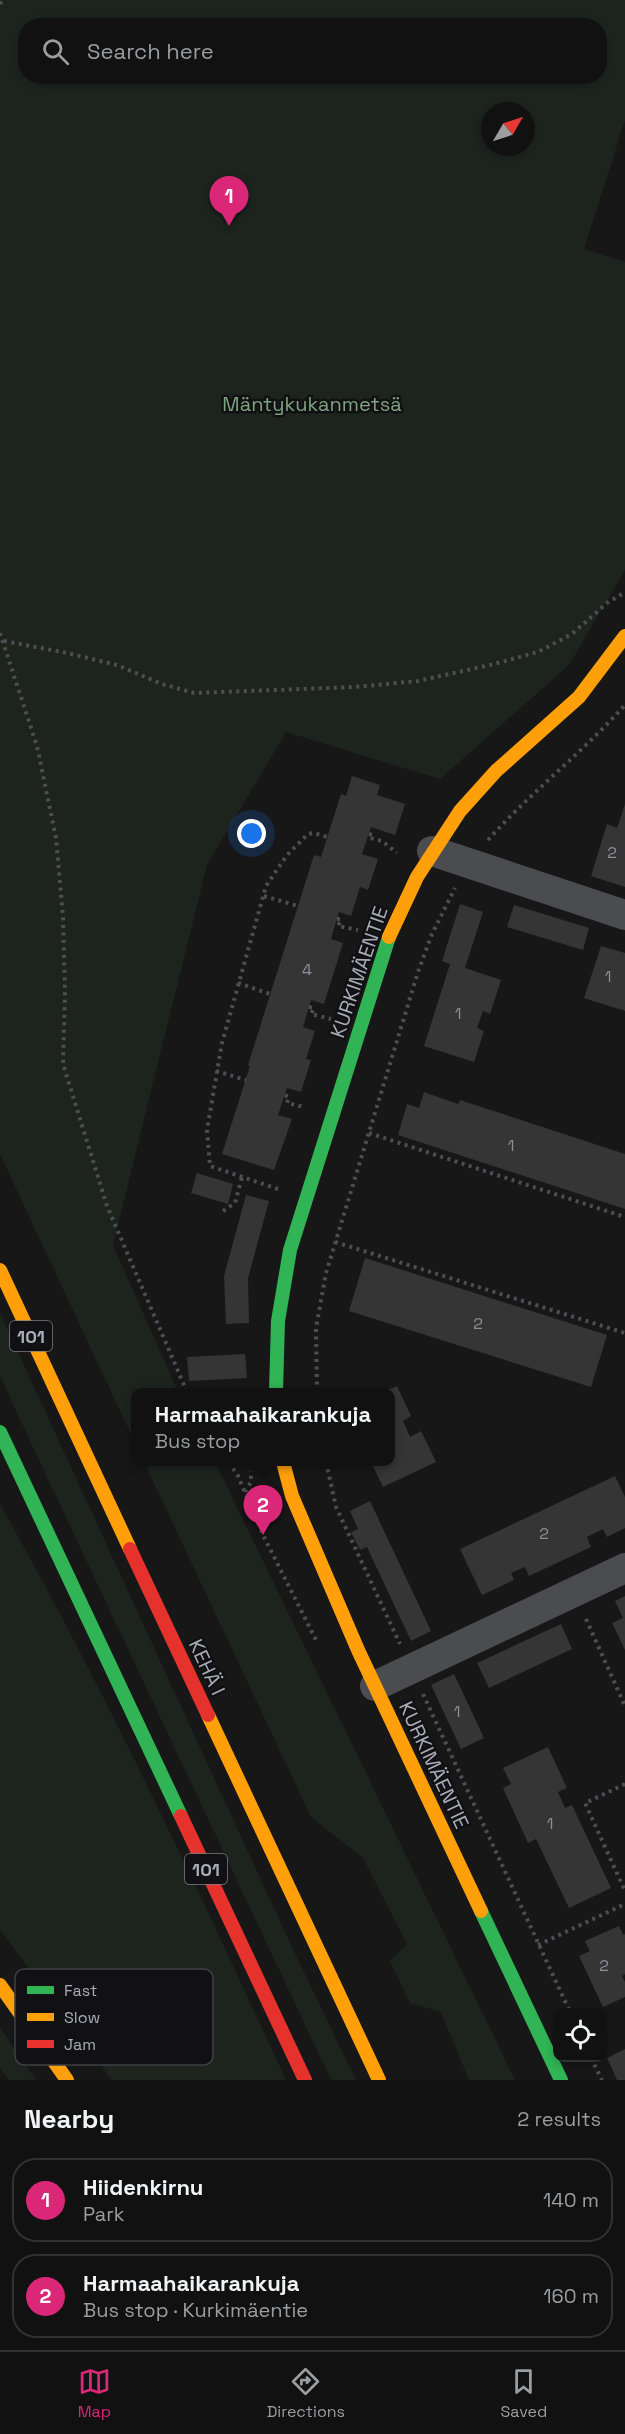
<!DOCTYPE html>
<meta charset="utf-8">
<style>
:root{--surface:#111;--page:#1a1a1a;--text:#f1f3f6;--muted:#9c9d9f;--line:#303131;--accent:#db2777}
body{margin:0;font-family:"Space Grotesk",sans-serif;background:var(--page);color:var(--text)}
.controls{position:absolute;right:18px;bottom:18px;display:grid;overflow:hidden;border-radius:12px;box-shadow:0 3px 9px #0003}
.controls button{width:54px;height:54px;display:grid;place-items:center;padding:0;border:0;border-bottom:2px solid var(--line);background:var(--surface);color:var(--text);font:30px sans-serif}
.compass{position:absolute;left:481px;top:102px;width:54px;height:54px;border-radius:50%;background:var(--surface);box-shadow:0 3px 9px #0003;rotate:51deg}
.you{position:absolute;left:252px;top:834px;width:21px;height:21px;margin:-15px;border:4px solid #fff;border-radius:50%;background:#1a73e8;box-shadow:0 0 0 9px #1a73e833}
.badge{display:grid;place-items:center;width:39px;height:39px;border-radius:50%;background:var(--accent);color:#fff;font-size:20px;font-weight:700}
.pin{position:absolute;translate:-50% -50px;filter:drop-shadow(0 2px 3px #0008)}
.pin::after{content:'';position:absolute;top:32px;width:21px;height:18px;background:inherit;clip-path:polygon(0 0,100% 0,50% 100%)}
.popup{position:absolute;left:131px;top:1388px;width:264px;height:78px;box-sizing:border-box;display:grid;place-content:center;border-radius:12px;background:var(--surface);filter:drop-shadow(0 2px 4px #0005);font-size:20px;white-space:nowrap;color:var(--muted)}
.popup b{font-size:22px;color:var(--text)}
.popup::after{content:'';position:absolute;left:50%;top:100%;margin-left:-12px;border:12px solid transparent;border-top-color:var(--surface)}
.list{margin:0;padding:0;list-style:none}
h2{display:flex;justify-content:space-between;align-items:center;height:78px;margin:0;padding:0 24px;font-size:26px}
h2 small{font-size:20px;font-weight:400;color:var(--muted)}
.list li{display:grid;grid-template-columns:39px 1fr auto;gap:18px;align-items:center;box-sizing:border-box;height:84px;margin:0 12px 12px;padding:0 12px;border:2px solid var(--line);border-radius:24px}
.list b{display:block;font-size:22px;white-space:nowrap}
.list p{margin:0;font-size:20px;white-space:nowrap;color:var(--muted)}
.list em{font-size:20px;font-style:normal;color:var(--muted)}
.icon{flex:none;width:33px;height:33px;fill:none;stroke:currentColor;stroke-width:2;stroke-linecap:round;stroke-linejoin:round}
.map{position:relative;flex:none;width:625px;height:2080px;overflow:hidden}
.search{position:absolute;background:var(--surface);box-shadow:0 3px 9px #0003;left:18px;right:18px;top:18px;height:66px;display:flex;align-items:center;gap:15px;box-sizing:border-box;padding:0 21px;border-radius:24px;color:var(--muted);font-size:22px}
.sheet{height:270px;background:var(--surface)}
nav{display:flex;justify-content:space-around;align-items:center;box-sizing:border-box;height:84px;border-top:2px solid var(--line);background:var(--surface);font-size:16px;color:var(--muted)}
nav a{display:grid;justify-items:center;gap:3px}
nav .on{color:var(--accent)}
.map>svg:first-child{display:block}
.green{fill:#1d241e;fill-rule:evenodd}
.building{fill:#353536}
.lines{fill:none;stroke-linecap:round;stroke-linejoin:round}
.path{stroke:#4d4e52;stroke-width:4;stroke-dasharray:3 4.5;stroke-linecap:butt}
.street{stroke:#4b4c50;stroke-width:30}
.fast{stroke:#30b455;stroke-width:14}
.slow{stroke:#ff9f0a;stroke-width:14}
.jam{stroke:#e5322d;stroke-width:14}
.labels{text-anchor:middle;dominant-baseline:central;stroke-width:5;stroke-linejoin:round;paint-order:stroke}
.number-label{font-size:16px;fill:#8b8f98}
.shield{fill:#111113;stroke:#7b7e86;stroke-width:1.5}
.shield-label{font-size:18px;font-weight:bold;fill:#a8adb8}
.park-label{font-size:20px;fill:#7fa381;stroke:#111113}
.street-label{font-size:20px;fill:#a8adb8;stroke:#111113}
.key{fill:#111113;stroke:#3e4045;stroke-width:1.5}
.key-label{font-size:16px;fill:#a8adb8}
</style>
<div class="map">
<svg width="625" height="2080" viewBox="0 0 625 2080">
<rect width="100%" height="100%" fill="#171717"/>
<path class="green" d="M0,0H625V120L584,249L625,262V570L569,665L440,779L286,732L207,865L113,1245L178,1392H136L135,1443L0,1154ZM26,26H600V76H26ZM490,111H526V147H490Z
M0,1313L290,1943L356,2080H331L31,1443L0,1376Z
M144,1462H215L515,2080H469L441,2012L410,2003L390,1961L407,1944L363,1858L311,1817Z
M0,1504C105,1690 196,1885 286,2080H112L0,1930Z
M0,2028L36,2080H9L0,2068Z"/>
<path class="building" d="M352,776L380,785L377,795L405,804L395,835L371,827L362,854L378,859L368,890L360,887L351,916L339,912L331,939L343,943L324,1004L311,1000L303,1027L315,1031L306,1059L311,1060L301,1092L287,1088L278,1115L292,1119L274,1170L222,1154L250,1066L248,1065L314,855L321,857L341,794L346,796Z
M625,804V887L591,876L607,824L617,828Z
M460,904L483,912L465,968L501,980L490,1014L483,1011L477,1028L484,1031L474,1062L424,1046L450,964L442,961Z
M514,905L589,928L583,950L507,927Z
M601,946L625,953V1011L584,998Z
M424,1092L458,1104L460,1100L625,1154V1209L398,1135L407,1104L419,1108Z
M197,1173L233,1184L228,1204L191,1193Z
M246,1195L269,1201L248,1278L249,1323L226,1324L224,1276Z
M365,1258L607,1335L591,1387L349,1311Z
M245,1354L247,1378L189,1381L187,1357Z
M397,1386L411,1416L403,1421L410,1437L421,1431L436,1462L383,1487L371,1462H391V1392H382Z
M615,1476L625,1497V1528L607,1537L603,1529L587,1537L591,1547L529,1576L525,1567L511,1573L514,1580L482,1595L460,1549Z
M370,1501L431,1631L411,1641L367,1547L360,1550L351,1532L358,1529L350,1511Z
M625,1596V1650L612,1623L623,1618L615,1601Z
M561,1624L572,1649L489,1688L477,1663Z
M454,1674L484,1738L461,1749L431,1685Z
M548,1747L567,1788L558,1792L565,1808L572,1805L611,1888L569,1908L536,1839L528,1843L503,1788L511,1784L503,1768Z
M619,1926L623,1935L625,1934V1974L622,1976L625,1982V1997L603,2007L579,1956L590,1951L585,1941Z
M625,2049V2080H617L607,2058Z"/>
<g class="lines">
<path class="path" d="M0,4L3,0
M0,633L37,746L56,838L63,917L65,992L63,1064L107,1206L187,1392
M4,641L67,653L117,665L162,684L194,693L355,687L418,681L490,665L538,652L572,634L607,603L624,593
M369,834L372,835L370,838L382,841L397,853
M488,840C531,792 582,753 625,705
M264,896L298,906
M337,919H341L338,926L358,930
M238,983L270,994
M309,1007L314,1008L311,1014L331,1019
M216,1071L246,1080
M285,1095L289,1097L287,1103L304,1107
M369,1133L625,1217
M278,1189L210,1166L207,1130L222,1043L266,886L287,855L308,834L314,833L327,837
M223,1211L235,1203L242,1177
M335,1242L625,1333
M317,1392L316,1328L326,1273L418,972L432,934L455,888
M229,1462L238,1476L263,1535L316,1640
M326,1462L336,1507L400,1644
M245,1492L251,1482V1471
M586,1619L625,1706
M423,1694L570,2012
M625,1784L585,1803L625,1891
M538,1945L625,1904
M591,2058L602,2080"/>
<path class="street" d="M432,851L625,915
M375,1686L625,1568"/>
<path class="fast" d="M276,1392L278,1321L290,1250L389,937
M0,1432L181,1816
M481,1911L561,2080"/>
<path class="slow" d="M389,937L417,877L460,811L496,771L579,697L625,636
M0,1270L130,1549
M283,1462L292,1496L358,1650L481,1911
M208,1715L379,2080
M0,1985L67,2080"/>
<path class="jam" d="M130,1549L208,1715
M181,1816L305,2080"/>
</g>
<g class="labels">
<g class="number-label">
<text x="612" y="852">2</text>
<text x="307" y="969">4</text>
<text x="608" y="976">1</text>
<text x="458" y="1013">1</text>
<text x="511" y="1145">1</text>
<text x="478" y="1323">2</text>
<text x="544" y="1533">2</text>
<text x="457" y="1711">1</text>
<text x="550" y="1823">1</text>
<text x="604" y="1965">2</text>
</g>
<g class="shield">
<rect x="10" y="1321" width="42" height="30" rx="4.5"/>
<rect x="185" y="1854" width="42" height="30" rx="4.5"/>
</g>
<g class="shield-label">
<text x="31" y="1336">101</text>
<text x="206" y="1869">101</text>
</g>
<g class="park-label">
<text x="312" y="404">Mäntykukanmetsä</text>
</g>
<g class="street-label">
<text transform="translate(359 972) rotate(-71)">KURKIMÄENTIE</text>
<text transform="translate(207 1667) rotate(65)">KEHÄ I</text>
<text transform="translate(434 1765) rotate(65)">KURKIMÄENTIE</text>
</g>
</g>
<rect x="15" y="1969" width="198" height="96" rx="9" class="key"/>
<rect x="27" y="1986" width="27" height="8" fill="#30b455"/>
<rect x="27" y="2013" width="27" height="8" fill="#ff9f0a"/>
<rect x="27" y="2040" width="27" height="8" fill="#e5322d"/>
<g class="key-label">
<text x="64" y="1996">Fast</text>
<text x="64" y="2023">Slow</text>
<text x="64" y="2050">Jam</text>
</g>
</svg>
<div class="controls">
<button><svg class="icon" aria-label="locate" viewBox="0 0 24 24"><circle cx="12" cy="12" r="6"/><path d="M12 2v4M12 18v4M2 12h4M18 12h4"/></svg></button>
</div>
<svg class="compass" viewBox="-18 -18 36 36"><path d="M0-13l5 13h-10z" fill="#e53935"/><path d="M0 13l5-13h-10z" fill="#9c9d9f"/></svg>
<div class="you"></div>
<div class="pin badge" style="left:229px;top:226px">1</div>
<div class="pin badge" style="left:263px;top:1535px">2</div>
<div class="popup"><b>Harmaahaikarankuja</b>Bus stop</div>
<div class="search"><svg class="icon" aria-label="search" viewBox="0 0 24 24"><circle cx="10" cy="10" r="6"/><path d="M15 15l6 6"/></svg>Search here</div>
</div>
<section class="sheet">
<h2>Nearby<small>2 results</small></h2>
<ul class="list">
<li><span class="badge">1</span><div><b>Hiidenkirnu</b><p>Park</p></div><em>140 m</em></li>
<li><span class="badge">2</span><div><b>Harmaahaikarankuja</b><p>Bus stop · Kurkimäentie</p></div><em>160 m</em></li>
</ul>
</section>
<nav>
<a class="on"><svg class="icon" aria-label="map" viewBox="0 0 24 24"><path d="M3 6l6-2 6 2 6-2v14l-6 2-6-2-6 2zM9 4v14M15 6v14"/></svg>Map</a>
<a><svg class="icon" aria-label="directions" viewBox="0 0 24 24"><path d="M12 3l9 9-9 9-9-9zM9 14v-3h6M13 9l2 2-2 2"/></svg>Directions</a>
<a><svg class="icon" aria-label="saved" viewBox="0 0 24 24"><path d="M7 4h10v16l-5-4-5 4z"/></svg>Saved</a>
</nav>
